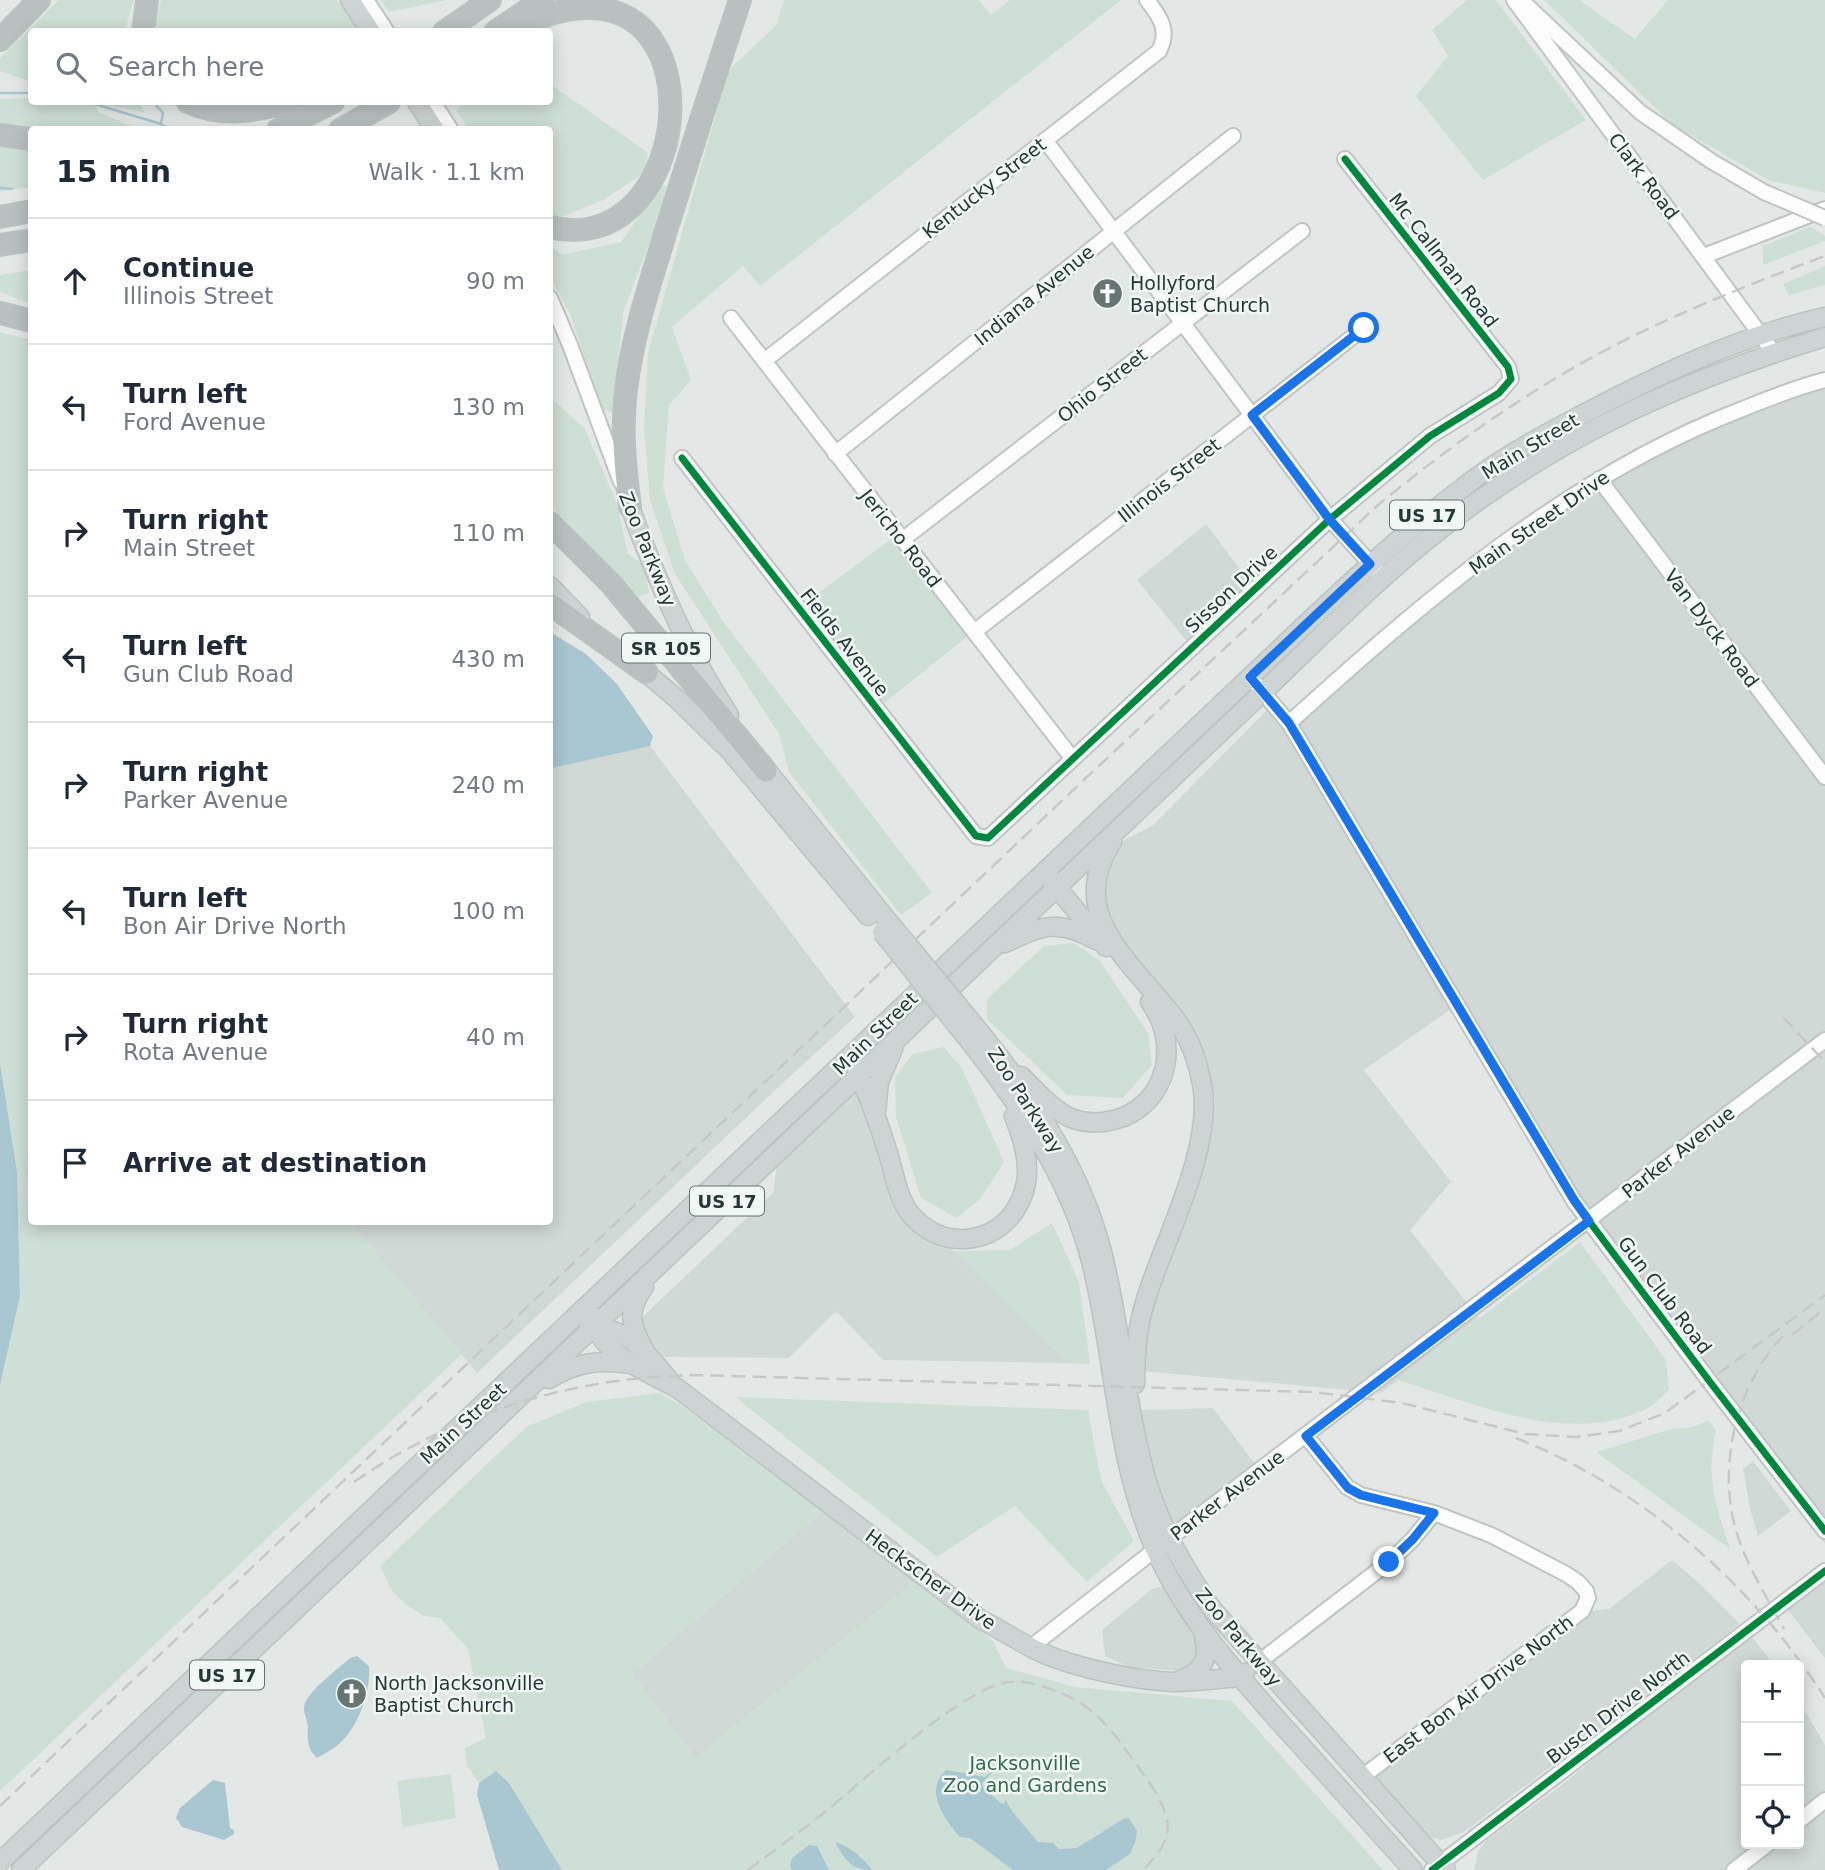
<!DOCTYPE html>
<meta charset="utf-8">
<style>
:root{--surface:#fff;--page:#f2f2f3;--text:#1f2937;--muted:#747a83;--line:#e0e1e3}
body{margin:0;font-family:"DejaVu Sans",sans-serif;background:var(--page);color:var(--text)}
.controls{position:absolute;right:21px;bottom:21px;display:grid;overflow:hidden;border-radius:7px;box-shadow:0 4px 18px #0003}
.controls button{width:63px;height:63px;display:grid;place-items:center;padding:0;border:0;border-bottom:2px solid var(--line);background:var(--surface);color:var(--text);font:35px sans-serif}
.stop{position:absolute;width:21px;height:21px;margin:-16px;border:5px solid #1a73e8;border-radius:50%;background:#fff}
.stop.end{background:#1a73e8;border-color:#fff;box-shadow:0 2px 7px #0008}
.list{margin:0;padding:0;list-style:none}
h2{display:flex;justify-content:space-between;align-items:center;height:91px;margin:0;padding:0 28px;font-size:30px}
h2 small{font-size:23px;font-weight:400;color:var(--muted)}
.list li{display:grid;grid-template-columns:46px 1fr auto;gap:21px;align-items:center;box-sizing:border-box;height:126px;padding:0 28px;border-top:2px solid var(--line)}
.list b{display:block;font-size:26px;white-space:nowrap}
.list p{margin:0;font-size:23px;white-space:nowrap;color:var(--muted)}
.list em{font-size:23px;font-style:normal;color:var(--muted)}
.icon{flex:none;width:38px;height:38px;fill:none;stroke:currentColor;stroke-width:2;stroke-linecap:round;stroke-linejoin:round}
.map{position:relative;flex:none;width:1825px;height:1870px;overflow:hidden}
.search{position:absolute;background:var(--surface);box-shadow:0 4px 18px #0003;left:28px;top:28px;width:525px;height:77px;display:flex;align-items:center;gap:18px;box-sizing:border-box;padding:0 24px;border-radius:7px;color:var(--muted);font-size:26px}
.panel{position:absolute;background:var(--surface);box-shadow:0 4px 18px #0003;left:28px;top:126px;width:525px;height:1099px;border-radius:7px}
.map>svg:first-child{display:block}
.built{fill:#d1d9d6}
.green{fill:#cedfd5}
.water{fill:#a9c7d1}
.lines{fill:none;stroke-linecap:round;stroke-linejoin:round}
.stream{stroke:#a9c7d1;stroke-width:2.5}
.minor-casing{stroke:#c0c5c3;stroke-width:18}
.major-casing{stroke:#bcc4c2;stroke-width:21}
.highway-casing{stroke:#bcc4c2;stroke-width:24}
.minor{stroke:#fbfcfb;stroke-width:14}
.major{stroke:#ced4d3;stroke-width:18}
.highway{stroke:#bac0c0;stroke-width:21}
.rail{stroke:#c7c9c9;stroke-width:2.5;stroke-dasharray:14 7;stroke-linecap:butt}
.minor-bridge-casing{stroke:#c0c5c3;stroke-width:18;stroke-linecap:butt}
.major-bridge-casing{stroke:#bcc4c2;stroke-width:21;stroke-linecap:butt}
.minor-bridge{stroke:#fbfcfb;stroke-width:14}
.major-bridge{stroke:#ced4d3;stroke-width:18}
.cycleway-casing{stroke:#f1f7f4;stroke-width:11}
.cycleway{stroke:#00873e;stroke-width:7}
.route{stroke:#1a73e8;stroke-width:9}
.labels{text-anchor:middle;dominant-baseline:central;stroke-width:5;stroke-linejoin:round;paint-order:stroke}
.shield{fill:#f1f7f4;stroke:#62716e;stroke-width:2}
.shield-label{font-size:18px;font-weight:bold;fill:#243835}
.street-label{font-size:19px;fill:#243835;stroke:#f1f7f4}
.poi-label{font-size:19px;fill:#243835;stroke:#f1f7f4;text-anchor:start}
.park-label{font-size:19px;fill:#336a4e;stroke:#f1f7f4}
</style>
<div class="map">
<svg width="1825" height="1870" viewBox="0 0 1825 1870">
<rect width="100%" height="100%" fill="#e3e8e6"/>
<path class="built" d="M1825,373V1544L1590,1233L1575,1216L1451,1009L1364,1070L1451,1182L1410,1230L1479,1318L1381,1393L1141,1371L1150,1303L1209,1145L1215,1103L1202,1049L1182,1014L1111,927L1103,908L1102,881L1120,842L1152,826L1268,709L1278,723L1444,579L1546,504L1637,448L1686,423Z
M1206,524L1257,592L1194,650L1137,580Z
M650,746L855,1017L787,1079L477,1373L350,1222H550V765L553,768Z
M852,1092L859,1095L901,1205L945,1242L1068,1363L883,1360L836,1311L789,1358L661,1357L642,1334L637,1322L773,1193L777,1162Z
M1213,1408L1257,1467L1174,1528L1163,1505L1146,1453L1141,1410Z
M1753,1461L1791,1511L1758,1536L1750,1509L1743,1469Z
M825,1509L917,1580L695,1758L632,1674Z
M1672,1560L1699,1583L1740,1624L1464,1832L1442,1840L1429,1837L1417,1829L1372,1775L1590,1611L1609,1609Z
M1825,1581V1658L1788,1610Z
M1163,1586L1200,1644L1197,1659L1189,1668L1179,1671L1129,1667L1105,1656L1102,1630L1152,1589Z
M1750,1635L1774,1665H1746V1844H1799V1701L1825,1745V1870H1474L1478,1852L1486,1841L1567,1781L1652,1710Z"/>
<path class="green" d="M59,0H134L125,31L32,32L31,82L0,71V58Z
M161,0H337L358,31H159L156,25Z
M381,0H447L389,12Z
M784,0H979L991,15L1010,0H1121L760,286L743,266L672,327L691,380L669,405L663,488L685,560L722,620L932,893L901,915L789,772L779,734L675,574L650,500L644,429L648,353L728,71L776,25Z
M1467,0H1496L1586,120L1483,180L1416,96L1448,56L1432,30Z
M1544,0H1579L1635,39L1668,0H1825V193L1768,180L1672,124Z
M550,84L647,152V171L603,200L555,220L550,216V130L469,129L457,111L464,102H550Z
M31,98L32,102H139L145,113L94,102L98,112L139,129L62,130L0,123V99Z
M0,147L31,150V187L0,191Z
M661,185L671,187L623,312L614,413L602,409L569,311L550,277V246L562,255L621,242Z
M1810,227L1825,236V241L1763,265V246Z
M1825,266V285L1789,295L1783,284Z
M31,270V304L0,292V275Z
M0,332L32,340V1222H350L462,1354L0,1791V1385L20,1296L17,1172L0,1063Z
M550,397L585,429L617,504L628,554L644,565L649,593L636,597L562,517L550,507Z
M894,537L969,635L882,705L805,603Z
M1074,943L1100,961L1148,1033L1152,1065L1123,1098L1067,1095L987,1019V999L1044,946Z
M944,1047L962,1068L1004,1162L981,1198L957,1218L921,1198L896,1117L895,1078L912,1054Z
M1052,1223L1079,1282L1090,1364L1068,1363L954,1251L1010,1250Z
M1580,1242L1666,1360L1669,1390C1661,1397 1653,1406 1644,1410C1568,1446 1472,1403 1398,1380Z
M660,1393L679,1404L825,1509L632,1674L695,1758L917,1580L993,1641L1006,1668L1075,1687L1232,1701L1383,1870H562L509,1783L496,1771L479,1783L467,1765L465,1748L486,1738L468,1649L440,1618L424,1616L405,1604L392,1591L380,1566L526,1427L586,1402Z
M735,1397L1088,1410L1101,1480L1134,1541L1087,1582L1015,1506L937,1557Z
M1709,1420L1716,1431C1705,1477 1716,1505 1730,1549L1596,1452L1672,1429L1693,1427Z
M451,1774L456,1818L403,1827L397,1781Z"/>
<path class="water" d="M550,632L586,654L617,684L653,736L650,746L553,768L550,765Z
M0,1063L17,1172L20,1296L0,1385Z
M357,1656L369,1666C371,1690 359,1726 340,1743C334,1749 325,1753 317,1758C308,1750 307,1740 308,1728C308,1720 303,1713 304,1707C306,1692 338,1669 350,1658Z
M946,1770L984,1777L994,1771L982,1783L983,1788L1001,1803L1004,1804L1006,1799C1008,1810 1030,1831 1038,1842L1053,1843L1059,1849L1077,1848L1123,1819L1129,1818L1137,1831L1135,1843L1130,1854L1106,1870H1013L970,1838L960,1837C945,1819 923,1791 946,1770Z
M496,1771L509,1783L562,1870H499L477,1795L479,1783Z
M213,1780L225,1783L230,1828L234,1830V1834L224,1840L182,1827L176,1818L180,1808Z
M835,1842C851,1847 862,1857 872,1870C851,1870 845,1860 835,1842Z
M809,1845L817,1846L829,1870H792L790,1865L792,1858Z"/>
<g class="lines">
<path class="stream" d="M0,93H32
M88,102L161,124L171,130
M153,102L163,113L161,123
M0,188L12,189"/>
<defs>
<path id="minor" d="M366,0L387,32
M1514,0L1774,353
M1522,1L1640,112L1711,161L1764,192
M433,102L451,130
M1045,140L1330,519L1378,572
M1704,256L1825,209
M550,298L570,345L621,482
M731,318L1072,758
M764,361L1159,51C1170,30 1160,17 1147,0
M835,454L1233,136
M682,458L976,836L988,838L1330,519L1430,436L1499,393L1511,379L1508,367L1345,159
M1599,479L1825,777
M902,540L1302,231
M974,632L1364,328
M1250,677L1289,723L1574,1201L1710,1382L1825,1531
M1289,723C1425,600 1567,477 1740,410C1768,399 1796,387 1825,380
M1306,1436L1347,1487L1361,1495L1434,1513L1491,1535L1566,1574L1578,1582L1586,1591L1588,1598L1582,1611L1362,1777
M1031,1647L1170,1538L1825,1040
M1259,1662L1389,1562L1413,1539L1434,1513
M1799,1821L1825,1800
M1432,1870L1825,1571
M1734,1870L1768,1844"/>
<path id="major" d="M350,0L371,32
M417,102L435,130
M630,507C656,579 687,651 729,715
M550,586L580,617
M636,664L677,699L730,751L868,916
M760,762L888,921
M1112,842C1062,918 1139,967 1179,1024C1191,1042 1198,1063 1202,1084C1214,1148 1165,1237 1146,1299C1137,1326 1135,1355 1135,1384
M1051,880L1106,947
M1005,943C1043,925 1058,919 1096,940
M965,1014C1022,1082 1078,1161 1101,1248C1122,1327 1125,1410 1149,1488C1163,1532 1187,1573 1213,1610L1446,1870
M955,1023C1013,1094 1070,1175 1092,1265C1115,1359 1116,1460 1155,1549C1185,1617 1236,1673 1285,1728C1328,1775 1370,1823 1413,1870
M856,1068C869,1096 879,1124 888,1153C894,1173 898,1201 913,1217C952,1259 1016,1238 1026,1183C1030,1160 1022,1137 1014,1116
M1021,1076C1036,1090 1052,1110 1071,1118C1081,1122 1093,1123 1103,1122C1164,1115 1184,1048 1150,1002
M876,1112L879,1082L893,1049
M595,1317C594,1351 651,1374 677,1388L980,1619C1001,1630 1021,1643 1042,1653C1077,1668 1137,1681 1175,1682C1196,1682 1218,1679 1240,1677L1245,1673
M589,1327C629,1327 646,1353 670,1381
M643,1348C630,1323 627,1311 644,1287
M549,1379C575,1363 599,1359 629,1364
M1180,1680C1207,1670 1209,1657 1203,1631
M0,1862L1250,677C1319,612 1386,546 1461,489C1501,457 1547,433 1593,409C1666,371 1744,335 1825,317
M21,1870L1263,692C1327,631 1389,567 1460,514C1573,430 1690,378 1825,337"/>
<path id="highway" d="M143,32L147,0
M444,32L490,0
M495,32L542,0
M510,32C536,19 561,7 591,8C718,11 684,260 550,227
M0,40L39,0
M188,102C221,118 256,111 289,102
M278,130L333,102
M340,130L389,102
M0,135L32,139
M0,217L32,211
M0,245L32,240
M0,313L32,321
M630,507C625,468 621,429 626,390C632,337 650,284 665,234C689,156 714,78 740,0
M550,523L612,585L766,771
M550,604L647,673"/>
</defs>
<use href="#minor" class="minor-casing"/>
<use href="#major" class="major-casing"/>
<use href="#highway" class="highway-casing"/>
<use href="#minor" class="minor"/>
<use href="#major" class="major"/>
<use href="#highway" class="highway"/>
<path class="rail" d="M1783,1017L1825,1062
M1792,1335L1824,1309
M1783,1336C1737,1384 1718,1463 1735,1527C1745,1563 1766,1596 1784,1629
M1516,1438C1643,1489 1752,1583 1825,1698
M354,1482C432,1427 529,1392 624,1380C647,1377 670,1376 694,1375L1313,1392L1402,1403L1525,1434L1576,1437L1619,1431L1665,1413L1825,1295
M0,1806L1087,777L1378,505C1462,436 1553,373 1652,327C1708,301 1766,278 1825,256
M748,1870C772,1852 796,1835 820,1816C859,1785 964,1686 1009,1682C1023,1681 1038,1684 1050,1689C1096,1704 1112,1731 1139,1768C1153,1788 1178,1819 1163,1845C1158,1854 1150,1862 1144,1870"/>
<defs>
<path id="minor-bridge" d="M1764,192L1825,218"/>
<path id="major-bridge" d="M888,921L965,1014
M882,932L955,1023"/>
</defs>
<use href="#minor-bridge" class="minor-bridge-casing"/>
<use href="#major-bridge" class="major-bridge-casing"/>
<use href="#minor-bridge" class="minor-bridge"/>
<use href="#major-bridge" class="major-bridge"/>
<defs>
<path id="cycleway" d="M682,458L976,836L988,838L1330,519L1430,436L1499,393L1511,379L1508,367L1345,159
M1250,677L1289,723L1574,1201L1710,1382L1825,1531
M1432,1870L1825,1571"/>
</defs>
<use href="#cycleway" class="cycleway-casing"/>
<use href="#cycleway" class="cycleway"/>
</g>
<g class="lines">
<path class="route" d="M1364,328L1252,415L1329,519L1370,564L1250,677L1289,723L1574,1200L1589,1221L1306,1436L1348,1488L1361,1495L1434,1513L1413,1539L1389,1562"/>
</g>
<defs>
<symbol id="church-disc" viewBox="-11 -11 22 22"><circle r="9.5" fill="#677673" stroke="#f1f7f4"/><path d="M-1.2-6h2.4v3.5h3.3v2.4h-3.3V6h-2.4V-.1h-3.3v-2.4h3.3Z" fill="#fff"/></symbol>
</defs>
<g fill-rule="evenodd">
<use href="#church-disc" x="1090" y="276" width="35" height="35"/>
<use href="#church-disc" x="334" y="1676" width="35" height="35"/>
</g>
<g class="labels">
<g class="shield">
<rect x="1390" y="500.5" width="74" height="29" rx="5"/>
<rect x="622" y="633.5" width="88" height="29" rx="5"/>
<rect x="690" y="1186.5" width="74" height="29" rx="5"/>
<rect x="190" y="1660.5" width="74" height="29" rx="5"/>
</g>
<g class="shield-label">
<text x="1427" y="515">US 17</text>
<text x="666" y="648">SR 105</text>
<text x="727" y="1201">US 17</text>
<text x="227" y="1675">US 17</text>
</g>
<g class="street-label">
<text transform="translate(1644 176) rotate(53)">Clark Road</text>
<text transform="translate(984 188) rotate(-38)">Kentucky Street</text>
<text transform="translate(1444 260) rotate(52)">Mc Callman Road</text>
<text transform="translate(1034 295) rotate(-39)">Indiana Avenue</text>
<text transform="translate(1102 385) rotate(-38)">Ohio Street</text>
<text transform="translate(1530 446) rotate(-31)">Main Street</text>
<text transform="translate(1169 480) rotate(-38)">Illinois Street</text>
<text transform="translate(1539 522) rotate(-35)">Main Street Drive</text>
<text transform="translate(901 538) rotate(52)">Jericho Road</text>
<text transform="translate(648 549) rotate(68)">Zoo Parkway</text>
<text transform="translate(1231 589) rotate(-43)">Sisson Drive</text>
<text transform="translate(1712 628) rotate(53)">Van Dyck Road</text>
<text transform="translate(845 642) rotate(52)">Fields Avenue</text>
<text transform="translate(875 1033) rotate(-44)">Main Street</text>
<text transform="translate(1026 1100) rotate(57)">Zoo Parkway</text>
<text transform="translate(1678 1152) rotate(-38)">Parker Avenue</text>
<text transform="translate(1665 1295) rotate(53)">Gun Club Road</text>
<text transform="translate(463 1423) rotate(-43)">Main Street</text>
<text transform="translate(1227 1495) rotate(-37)">Parker Avenue</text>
<text transform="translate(931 1579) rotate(36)">Heckscher Drive</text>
<text transform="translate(1239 1637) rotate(50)">Zoo Parkway</text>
<text transform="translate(1478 1689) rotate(-37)">East Bon Air Drive North</text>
<text transform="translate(1618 1707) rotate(-37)">Busch Drive North</text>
</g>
<g class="poi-label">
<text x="1130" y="283">Hollyford<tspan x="1130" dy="22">Baptist Church</tspan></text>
<text x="374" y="1683">North Jacksonville<tspan x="374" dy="22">Baptist Church</tspan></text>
</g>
<g class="park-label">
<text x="1025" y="1763">Jacksonville<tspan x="1025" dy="22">Zoo and Gardens</tspan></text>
</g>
</g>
</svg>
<div class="controls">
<button>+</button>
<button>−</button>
<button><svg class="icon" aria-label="locate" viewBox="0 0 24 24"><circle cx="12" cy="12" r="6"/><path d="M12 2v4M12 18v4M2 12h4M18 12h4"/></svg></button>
</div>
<div class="stop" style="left:1364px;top:328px"></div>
<div class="stop end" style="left:1389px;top:1562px"></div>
<div class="search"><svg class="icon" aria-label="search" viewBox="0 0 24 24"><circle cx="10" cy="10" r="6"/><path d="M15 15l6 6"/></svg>Search here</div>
<section class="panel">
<h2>15 min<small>Walk · 1.1 km</small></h2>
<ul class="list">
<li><svg class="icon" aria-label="ahead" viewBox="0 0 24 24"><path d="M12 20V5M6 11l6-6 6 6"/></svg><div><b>Continue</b><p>Illinois Street</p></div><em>90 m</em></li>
<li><svg class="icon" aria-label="left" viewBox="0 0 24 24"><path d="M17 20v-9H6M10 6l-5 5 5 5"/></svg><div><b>Turn left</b><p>Ford Avenue</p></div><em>130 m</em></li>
<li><svg class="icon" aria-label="right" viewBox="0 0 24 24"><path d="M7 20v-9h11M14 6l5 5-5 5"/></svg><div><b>Turn right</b><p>Main Street</p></div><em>110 m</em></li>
<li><svg class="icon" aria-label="left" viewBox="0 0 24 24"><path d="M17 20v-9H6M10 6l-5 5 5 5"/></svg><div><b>Turn left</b><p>Gun Club Road</p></div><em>430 m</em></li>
<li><svg class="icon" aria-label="right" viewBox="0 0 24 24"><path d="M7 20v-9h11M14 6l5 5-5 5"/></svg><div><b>Turn right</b><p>Parker Avenue</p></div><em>240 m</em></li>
<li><svg class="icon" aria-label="left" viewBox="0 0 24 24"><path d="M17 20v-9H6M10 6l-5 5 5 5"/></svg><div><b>Turn left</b><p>Bon Air Drive North</p></div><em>100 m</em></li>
<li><svg class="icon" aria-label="right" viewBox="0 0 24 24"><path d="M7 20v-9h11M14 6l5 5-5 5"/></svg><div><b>Turn right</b><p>Rota Avenue</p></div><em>40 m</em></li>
<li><svg class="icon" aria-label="arrive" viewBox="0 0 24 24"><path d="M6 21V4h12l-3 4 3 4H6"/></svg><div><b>Arrive at destination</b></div></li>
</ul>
</section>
</div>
